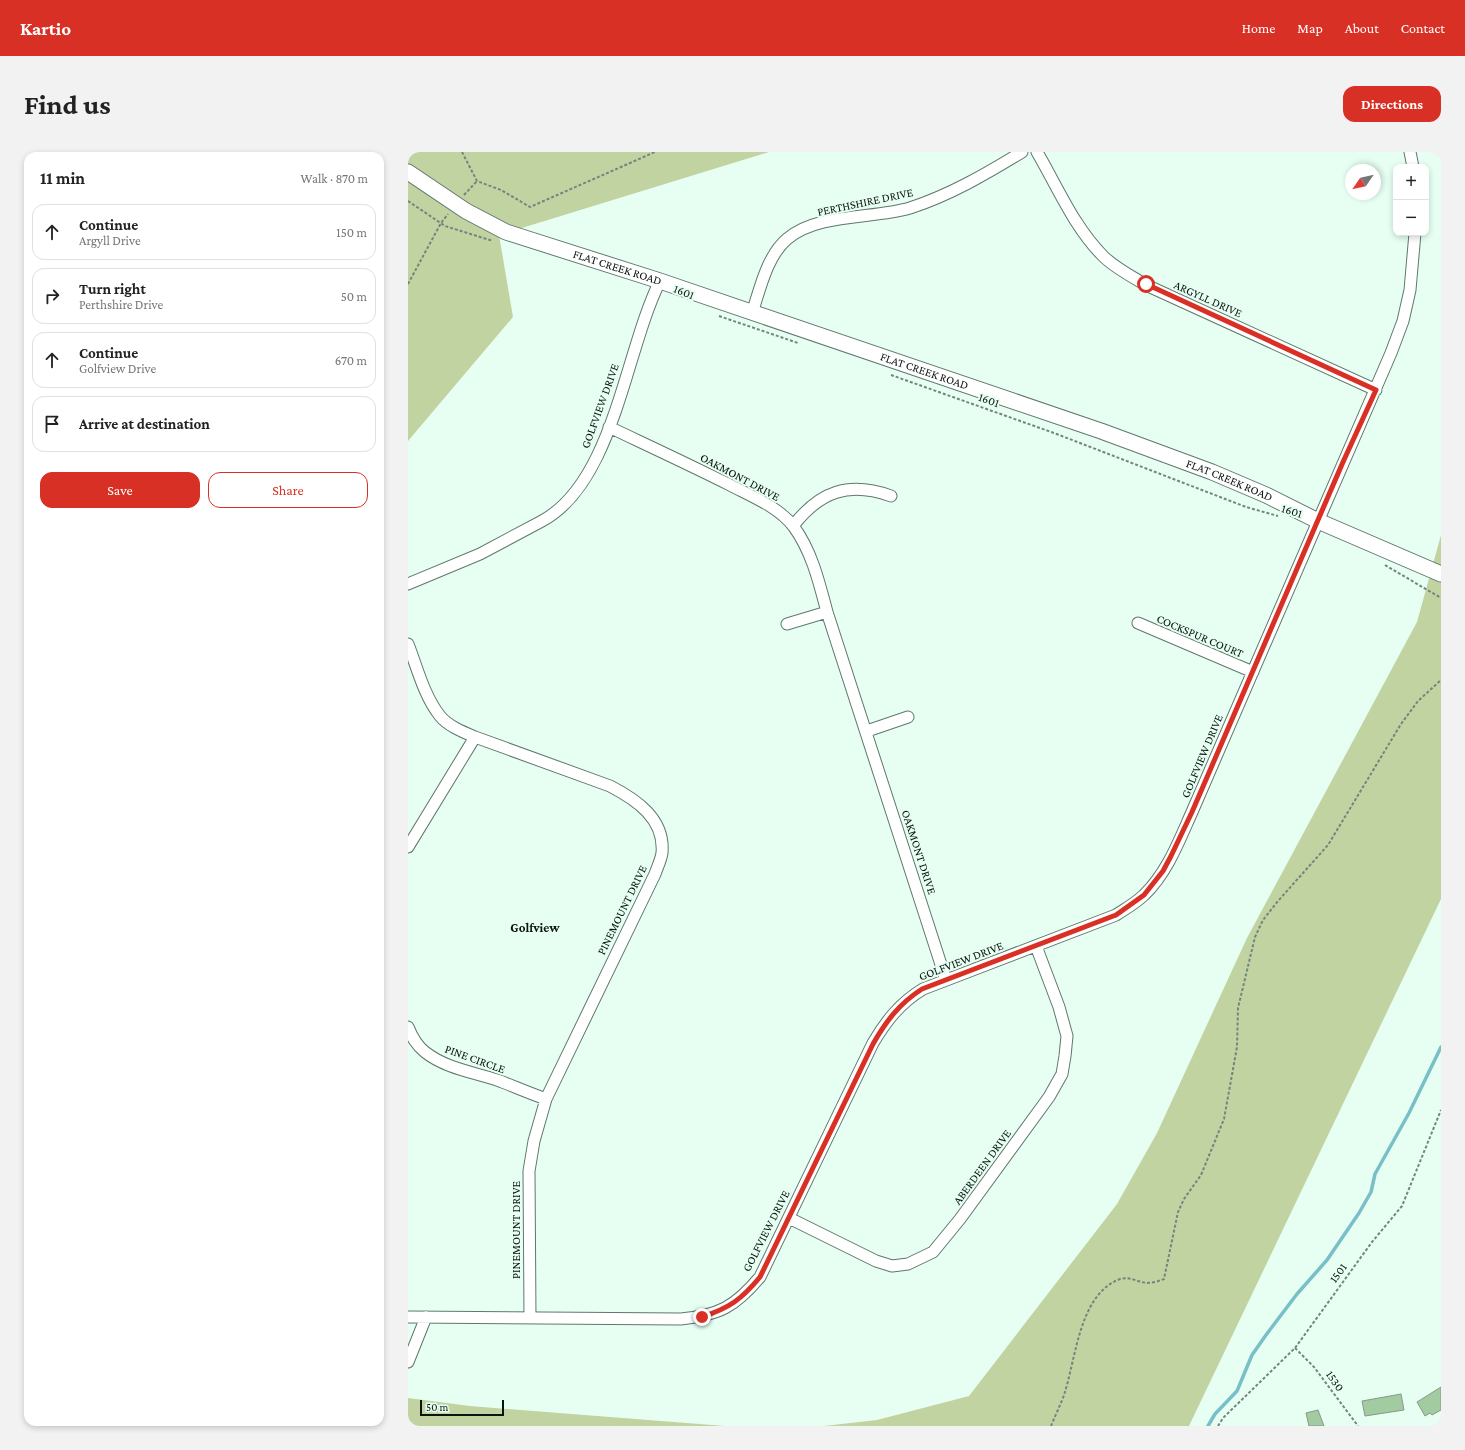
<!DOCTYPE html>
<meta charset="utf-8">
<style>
:root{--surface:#fff;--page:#f2f2f2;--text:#222;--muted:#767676;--line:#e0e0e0;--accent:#d93025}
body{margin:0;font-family:"Crimson Pro",serif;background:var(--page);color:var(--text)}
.controls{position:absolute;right:12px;top:12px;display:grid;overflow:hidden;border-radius:8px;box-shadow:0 2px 6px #0003}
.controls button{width:36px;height:36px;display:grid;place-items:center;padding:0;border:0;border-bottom:1px solid var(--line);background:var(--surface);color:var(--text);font:20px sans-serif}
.compass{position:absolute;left:937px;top:12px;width:36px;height:36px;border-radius:50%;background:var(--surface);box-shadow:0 2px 6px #0003;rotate:236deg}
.scale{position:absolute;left:12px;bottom:10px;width:84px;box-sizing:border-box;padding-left:4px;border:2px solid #0b1410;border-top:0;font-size:11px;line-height:14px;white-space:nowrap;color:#0b1410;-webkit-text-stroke:3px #e6fff2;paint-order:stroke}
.stop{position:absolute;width:12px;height:12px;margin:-9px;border:3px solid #d93025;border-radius:50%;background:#fff}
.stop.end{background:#d93025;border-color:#fff;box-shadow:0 1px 4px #0008}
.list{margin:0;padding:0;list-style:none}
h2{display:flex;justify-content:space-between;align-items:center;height:52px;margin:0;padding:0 16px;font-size:17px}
h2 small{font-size:13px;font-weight:400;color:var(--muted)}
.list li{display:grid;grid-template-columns:26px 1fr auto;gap:12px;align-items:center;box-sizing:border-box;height:56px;margin:0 8px 8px;padding:0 8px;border:1px solid var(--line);border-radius:12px}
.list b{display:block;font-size:15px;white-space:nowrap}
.list p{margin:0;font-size:13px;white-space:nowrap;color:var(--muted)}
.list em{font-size:13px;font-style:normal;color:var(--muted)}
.actions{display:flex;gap:8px;padding:12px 16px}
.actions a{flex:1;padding:9px 0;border:1px solid var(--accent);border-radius:12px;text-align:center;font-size:14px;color:var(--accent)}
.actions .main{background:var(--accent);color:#fff}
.icon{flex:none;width:22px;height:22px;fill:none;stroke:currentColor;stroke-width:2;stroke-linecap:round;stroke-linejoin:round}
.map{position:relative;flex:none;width:1033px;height:1274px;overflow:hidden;border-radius:12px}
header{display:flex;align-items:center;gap:24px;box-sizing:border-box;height:56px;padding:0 20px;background:var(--accent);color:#fff}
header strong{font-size:19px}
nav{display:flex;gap:22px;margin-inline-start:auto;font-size:14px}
.intro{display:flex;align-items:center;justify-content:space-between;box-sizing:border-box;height:96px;padding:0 24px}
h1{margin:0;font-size:28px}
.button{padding:10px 18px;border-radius:12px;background:var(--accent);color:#fff;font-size:14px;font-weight:700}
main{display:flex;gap:24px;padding:0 24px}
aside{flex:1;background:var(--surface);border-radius:12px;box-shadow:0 2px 6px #0003}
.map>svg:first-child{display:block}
.green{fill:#c2d3a2}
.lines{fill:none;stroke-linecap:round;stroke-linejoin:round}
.stream{stroke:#78bfc7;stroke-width:3.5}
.building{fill:#a3cba1;stroke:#898}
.street-casing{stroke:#61776d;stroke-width:13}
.secondary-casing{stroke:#61776d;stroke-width:17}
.path{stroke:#74857d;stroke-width:2;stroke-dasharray:3 2;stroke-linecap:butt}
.street{stroke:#fff;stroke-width:11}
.secondary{stroke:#fff;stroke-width:15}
.route{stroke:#d93025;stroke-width:5}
.labels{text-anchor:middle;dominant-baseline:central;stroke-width:4;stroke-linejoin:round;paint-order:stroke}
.street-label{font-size:12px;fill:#0b1410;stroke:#e6fff2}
.neighbourhood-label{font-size:13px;font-weight:bold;fill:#0b1410;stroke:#e6fff2}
</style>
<header>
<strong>Kartio</strong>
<nav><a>Home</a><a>Map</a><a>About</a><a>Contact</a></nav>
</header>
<div class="intro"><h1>Find us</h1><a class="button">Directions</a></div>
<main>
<aside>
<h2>11 min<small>Walk · 870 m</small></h2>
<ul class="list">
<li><svg class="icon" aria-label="ahead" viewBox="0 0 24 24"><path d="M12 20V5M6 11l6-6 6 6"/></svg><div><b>Continue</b><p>Argyll Drive</p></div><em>150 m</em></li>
<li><svg class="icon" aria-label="right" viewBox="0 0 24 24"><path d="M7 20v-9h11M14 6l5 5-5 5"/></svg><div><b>Turn right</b><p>Perthshire Drive</p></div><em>50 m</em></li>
<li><svg class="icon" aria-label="ahead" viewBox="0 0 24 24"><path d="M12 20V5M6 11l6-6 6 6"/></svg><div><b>Continue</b><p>Golfview Drive</p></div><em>670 m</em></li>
<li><svg class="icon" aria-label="arrive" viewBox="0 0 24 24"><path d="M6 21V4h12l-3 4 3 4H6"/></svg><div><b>Arrive at destination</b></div></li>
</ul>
<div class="actions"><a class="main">Save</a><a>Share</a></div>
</aside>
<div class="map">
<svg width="1033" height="1274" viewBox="0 0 1033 1274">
<rect width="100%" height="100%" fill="#e6fff2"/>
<path class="green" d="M0,0H361L91,83L105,165L0,289Z
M1033,383V747L781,1274H416L469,1268L561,1244L709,1052L749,981L839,786L1009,470Z
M0,1246L62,1254L317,1274H0Z"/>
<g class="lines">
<path class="stream" d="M800,1274L807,1262L829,1239L844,1203L858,1183L889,1142L919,1108L951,1061L963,1040L967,1022L1001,961L1033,895"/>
</g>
<path class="building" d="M1033,1235V1258L1024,1263L1022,1261L1017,1264L1009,1250Z
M993,1242L996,1258L957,1264L954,1249Z
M910,1258L916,1274H901L898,1261Z"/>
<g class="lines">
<defs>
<path id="street" d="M629,0C649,34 666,75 695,104C707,116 723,124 738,133L968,238
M1002,0L1005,15
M344,161C352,137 359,104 379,87C409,61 465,67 502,56C542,43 578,22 614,0
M201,275C241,294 282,313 322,333C343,344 371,355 386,375C404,400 411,430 419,460L538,828
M385,374C412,339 441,329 483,344
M0,432L72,402L134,369C206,330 217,199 252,129
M730,471L845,520
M379,472L419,460
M0,492C9,515 16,544 32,564C40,574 55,580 67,585L202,634C229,648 257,667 254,701C253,708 249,716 247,722L138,947L126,989L121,1019L122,1165
M459,579L500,565
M0,695L67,585
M0,875C4,885 8,893 17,900C37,916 65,920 89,928C105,934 121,941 138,947
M381,1066L468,1109L484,1114L500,1112L525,1100L552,1067L641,945L654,922L657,904L659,884L651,855L628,794
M0,1165L273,1167C311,1163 327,1155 352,1125L465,891C478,869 492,851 515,837L708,763C717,757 728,751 736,743C759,721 771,689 784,660L983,201L995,169L1002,138L1007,81
M0,1210L18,1165"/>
<g id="secondary">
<path id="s1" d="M0,20L58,59L98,80L252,129L693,279L804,320L858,343L910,369L1033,422"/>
</g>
</defs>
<use href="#street" class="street-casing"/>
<use href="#secondary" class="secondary-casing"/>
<path class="path" d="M54,0L69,29L93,38L122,55L247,0
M56,43L69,29
M0,49L37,74L85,89
M0,132L33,71L40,62
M311,164L390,191
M483,223L646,281L838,355L870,364
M977,413L1033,446
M887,1196L906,1215L950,1274
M643,1274C647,1264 652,1254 656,1243C668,1207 671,1142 712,1127C722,1124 729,1130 739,1131C745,1131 751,1129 756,1127L770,1060L776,1047L793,1023L816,967L829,895L830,856L847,785L855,768L870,749L920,693L993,572L1010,549L1033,528
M810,1274L815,1266L887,1196L964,1090L994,1054L1033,958"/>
<use href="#street" class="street"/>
<use href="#secondary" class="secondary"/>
</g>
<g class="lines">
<path class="route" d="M294,1165C321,1156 333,1148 352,1125L465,892C478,869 492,851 514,837L708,763L736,743L755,719L763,704L784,660L935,310L968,238L738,132"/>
</g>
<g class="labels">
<g class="street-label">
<text transform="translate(457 50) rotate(-12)">PERTHSHIRE DRIVE</text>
<text stroke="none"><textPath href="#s1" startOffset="232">FLAT CREEK ROAD</textPath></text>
<text transform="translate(276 140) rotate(22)">1601</text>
<text transform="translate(800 147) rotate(24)">ARGYLL DRIVE</text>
<text stroke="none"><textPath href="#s1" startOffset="556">FLAT CREEK ROAD</textPath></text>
<text transform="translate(581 248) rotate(20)">1601</text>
<text transform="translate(192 254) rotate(-70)">GOLFVIEW DRIVE</text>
<text transform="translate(332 325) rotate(28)">OAKMONT DRIVE</text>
<text stroke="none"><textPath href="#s1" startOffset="880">FLAT CREEK ROAD</textPath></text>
<text transform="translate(884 359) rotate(17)">1601</text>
<text transform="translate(792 484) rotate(23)">COCKSPUR COURT</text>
<text transform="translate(794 604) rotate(-67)">GOLFVIEW DRIVE</text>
<text transform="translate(511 700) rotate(72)">OAKMONT DRIVE</text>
<text transform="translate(214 758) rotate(-64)">PINEMOUNT DRIVE</text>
<text transform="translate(553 809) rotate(-21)">GOLFVIEW DRIVE</text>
<text transform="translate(67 907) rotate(20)">PINE CIRCLE</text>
<text transform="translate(574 1015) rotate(-54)">ABERDEEN DRIVE</text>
<text transform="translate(108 1078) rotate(-90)">PINEMOUNT DRIVE</text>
<text transform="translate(358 1079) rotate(-63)">GOLFVIEW DRIVE</text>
<text transform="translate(930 1121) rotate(-54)">1501</text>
<text transform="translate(927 1229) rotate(55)">1530</text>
</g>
<g class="neighbourhood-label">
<text x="127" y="775">Golfview</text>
</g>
</g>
</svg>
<div class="controls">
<button>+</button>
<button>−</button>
</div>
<svg class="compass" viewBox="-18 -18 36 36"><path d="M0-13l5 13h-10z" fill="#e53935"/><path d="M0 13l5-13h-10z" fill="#767676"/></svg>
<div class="scale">50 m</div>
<div class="stop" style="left:738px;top:132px"></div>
<div class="stop end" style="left:294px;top:1165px"></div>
</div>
</main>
